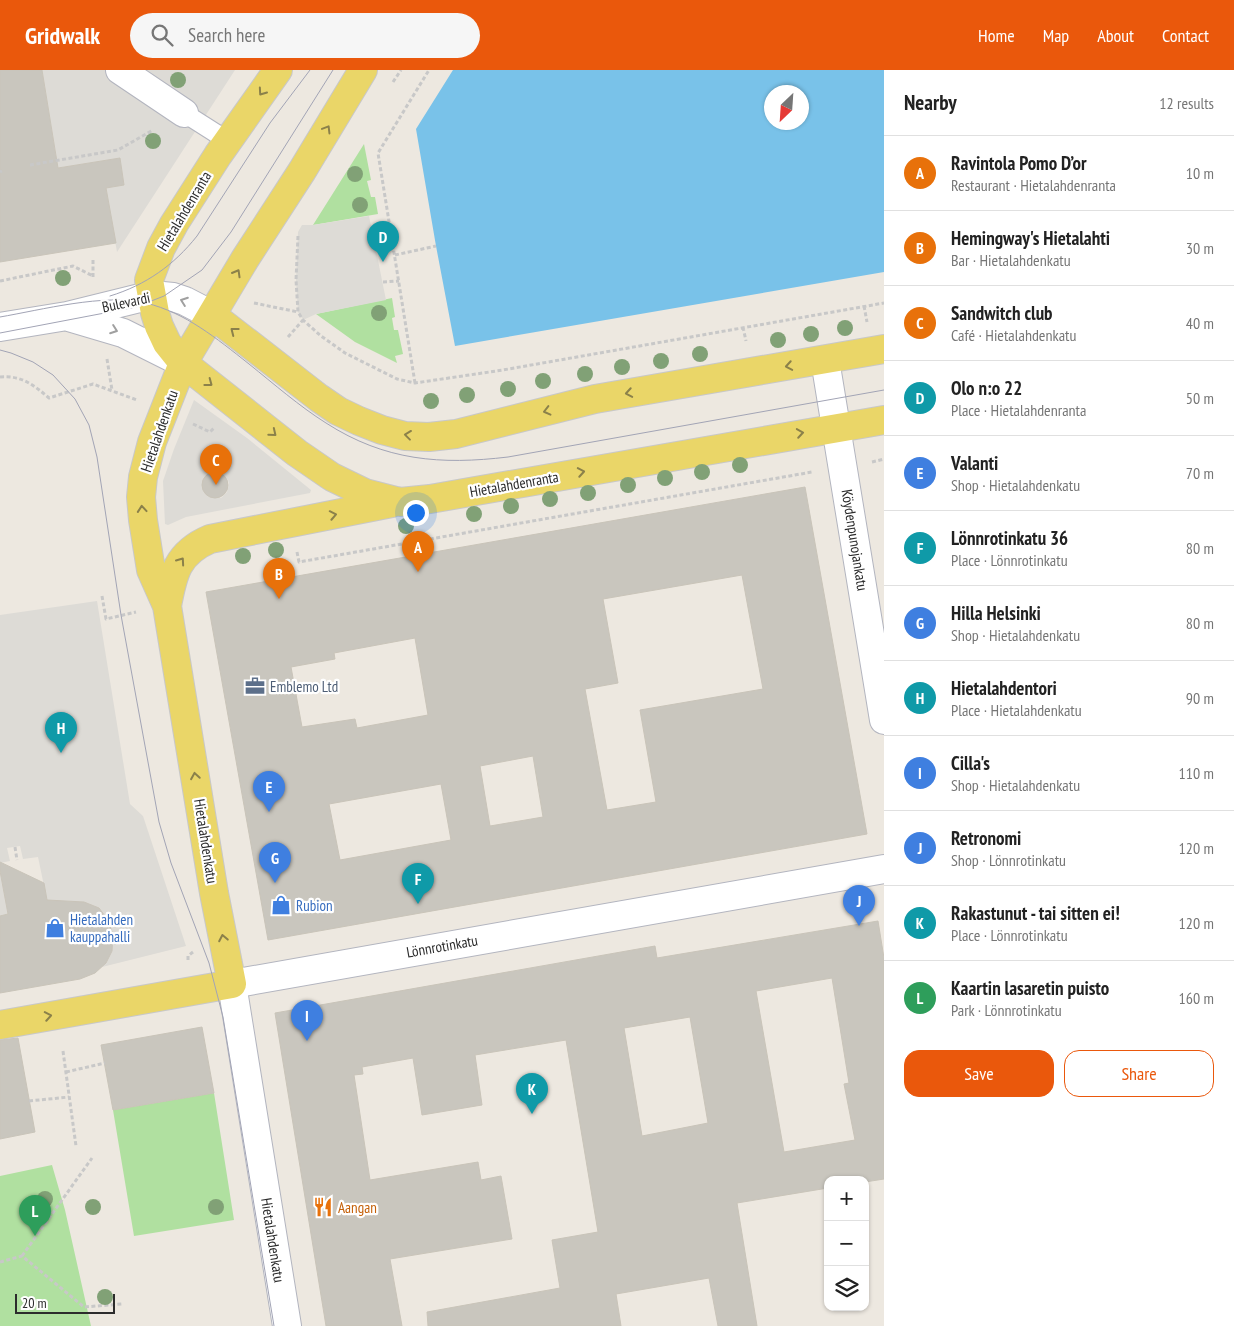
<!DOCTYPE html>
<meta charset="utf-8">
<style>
:root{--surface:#fff;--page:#f6f6f6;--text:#222;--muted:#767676;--line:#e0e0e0;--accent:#ea580c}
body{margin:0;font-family:"PT Sans Narrow",sans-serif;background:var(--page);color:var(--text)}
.controls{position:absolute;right:15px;bottom:15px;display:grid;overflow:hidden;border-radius:10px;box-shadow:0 1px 4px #0004}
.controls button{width:45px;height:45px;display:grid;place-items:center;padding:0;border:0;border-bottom:1px solid var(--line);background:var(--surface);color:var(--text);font:25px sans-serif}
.compass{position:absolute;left:764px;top:15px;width:45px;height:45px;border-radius:50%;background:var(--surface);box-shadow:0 1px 4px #0004;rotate:205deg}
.scale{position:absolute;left:15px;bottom:12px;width:100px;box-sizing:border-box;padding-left:5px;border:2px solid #2c2c2c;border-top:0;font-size:14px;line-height:18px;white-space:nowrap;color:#2c2c2c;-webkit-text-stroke:4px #fff;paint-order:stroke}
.you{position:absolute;left:415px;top:442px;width:18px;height:18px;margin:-12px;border:4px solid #fff;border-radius:50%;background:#1a73e8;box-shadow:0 0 0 8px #1a73e833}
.badge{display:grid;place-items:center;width:32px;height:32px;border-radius:50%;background:var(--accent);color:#fff;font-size:16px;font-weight:700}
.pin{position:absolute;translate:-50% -41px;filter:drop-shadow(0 1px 2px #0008)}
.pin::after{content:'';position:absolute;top:26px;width:18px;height:15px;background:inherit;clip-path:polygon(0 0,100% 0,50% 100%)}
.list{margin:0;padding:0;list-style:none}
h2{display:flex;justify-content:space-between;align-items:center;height:65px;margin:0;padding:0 20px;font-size:21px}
h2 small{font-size:16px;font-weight:400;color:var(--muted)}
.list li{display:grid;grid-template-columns:32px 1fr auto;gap:15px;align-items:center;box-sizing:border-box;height:75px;padding:0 20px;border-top:1px solid var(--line)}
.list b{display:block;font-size:19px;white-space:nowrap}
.list p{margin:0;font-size:16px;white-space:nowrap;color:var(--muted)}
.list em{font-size:16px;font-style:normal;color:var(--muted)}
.actions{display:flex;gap:10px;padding:15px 20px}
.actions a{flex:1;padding:11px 0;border:1px solid var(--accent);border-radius:15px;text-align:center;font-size:18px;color:var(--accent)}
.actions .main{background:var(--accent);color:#fff}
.icon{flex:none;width:28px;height:28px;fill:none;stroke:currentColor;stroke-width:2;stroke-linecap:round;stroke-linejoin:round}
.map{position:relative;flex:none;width:884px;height:1256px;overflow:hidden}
header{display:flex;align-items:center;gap:30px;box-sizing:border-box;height:70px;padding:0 25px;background:var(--accent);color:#fff}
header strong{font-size:24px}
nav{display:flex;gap:28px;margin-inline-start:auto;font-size:18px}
.search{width:350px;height:45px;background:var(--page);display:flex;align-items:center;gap:12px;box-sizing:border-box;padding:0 18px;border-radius:28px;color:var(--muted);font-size:19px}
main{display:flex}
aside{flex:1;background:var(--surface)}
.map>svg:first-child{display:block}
.green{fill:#b0e0a0}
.plaza{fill:#dddbd6;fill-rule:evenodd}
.water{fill:#79c2e9;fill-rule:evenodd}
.building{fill:#c9c6be;stroke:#c9c4b9;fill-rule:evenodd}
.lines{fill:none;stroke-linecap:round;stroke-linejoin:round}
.lane-casing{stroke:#b3b5bf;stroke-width:20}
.street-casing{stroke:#b3b5bf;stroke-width:30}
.secondary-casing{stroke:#b3b5bf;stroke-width:30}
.primary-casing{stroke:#c8c8c8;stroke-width:30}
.path{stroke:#c8c8c8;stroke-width:3;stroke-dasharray:4 2.5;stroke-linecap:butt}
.lane{stroke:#fff;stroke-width:18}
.street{stroke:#fff;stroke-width:28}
.secondary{stroke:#fff;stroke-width:28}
.primary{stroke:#ead668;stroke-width:28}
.tram{stroke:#a2a4b5;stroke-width:1}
.tree{fill:#81a176}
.oneway{stroke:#8b814a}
.oneway2{stroke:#a0a0a0}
.labels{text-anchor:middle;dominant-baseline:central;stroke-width:4.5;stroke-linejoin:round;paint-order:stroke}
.street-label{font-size:15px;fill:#2c2c2c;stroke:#fff}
.service-label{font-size:15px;fill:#4e5e75;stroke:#fff;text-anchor:start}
.shop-label{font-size:15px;fill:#366cbe;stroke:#fff;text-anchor:start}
.food-label{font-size:15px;fill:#c56008;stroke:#fff;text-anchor:start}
</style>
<header>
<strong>Gridwalk</strong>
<div class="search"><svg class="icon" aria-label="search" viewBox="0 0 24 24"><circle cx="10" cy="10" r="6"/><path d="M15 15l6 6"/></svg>Search here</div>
<nav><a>Home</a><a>Map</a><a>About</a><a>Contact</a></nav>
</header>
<main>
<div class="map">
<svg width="884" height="1256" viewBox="0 0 884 1256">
<rect width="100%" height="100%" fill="#ede8e0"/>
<path class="green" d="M364,74L371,110L367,111L371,127H375L378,144L313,155Z
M392,228L395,247L392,248L394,260H398L403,284L395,286L397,293L355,272L316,244Z
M214,1023L234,1150L134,1166L113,1040Z
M52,1095L65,1140L91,1256H0V1106Z"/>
<path class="plaza" d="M42,0H235L117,182L106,118L124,115L120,88L31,102L56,85Z
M369,146L386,230L316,244L303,250L298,242L296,210L298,162L302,155H313Z
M194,330L247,368L311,420L310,423L186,447L168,455L165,454L163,411L174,379ZM213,402L221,403L228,410L229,414L227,422L221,428L209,427L203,420L202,416L205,407Z
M97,531L130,734L143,746L186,876L102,897L106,893L112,881L113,865L108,850L99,838L84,832L66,831L48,835L38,787L23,789L20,776L7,778L10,791L0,793V545Z
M0,801L8,844L0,846Z"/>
<path class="water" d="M453,0H884V202L455,276L436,176L416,59ZM772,22H802V52H772Z"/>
<path class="building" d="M0,0H42L58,98L120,88L124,115L106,118L116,173L0,192Z
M202 415a13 13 0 1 1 26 0a13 13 0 1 1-26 0Z
M805,417L867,764L268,870L206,522ZM742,505L763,619L640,640L656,732L607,740L585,619L618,613L603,529ZM415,568L428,645L357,658L355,649L302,657L291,597L335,589L334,583ZM533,686L543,747L490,756L480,696ZM441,714L451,770L340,790L329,734Z
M0,792L44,813L47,830L84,832L99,838L108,850L113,865L112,881L106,893L95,903L80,909L0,923V846L8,844L0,801Z
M878,851L884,888V1109L865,1112V1110H828V1118L737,1133L757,1256H718L709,1208L616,1224L621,1256H428L427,1242L560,1218L552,1170L598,1162L566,970L475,985L482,1035L422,1045L413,988L362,997L363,1004L354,1005L370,1110L478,1092L481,1110L501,1106L512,1169L390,1189L402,1256H326L275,943L655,876L657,888ZM832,908L849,1013L844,1014L855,1070L784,1082L756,921ZM690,947L708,1053L642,1066L624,958Z
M202,957L214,1023L113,1040L101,975Z
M18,968L35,1062L0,1069V970Z"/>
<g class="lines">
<defs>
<path id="lane" d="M184,43L228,71"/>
<path id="street" d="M120,0L184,43
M825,290L884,650
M232,914L884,799"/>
<path id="secondary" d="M69,247L123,263L183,293
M0,257L67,246L152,225L173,227L185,231L212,245
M232,914L287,1256"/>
<path id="primary" d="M278,0L218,85L174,154L161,178L149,210L155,243L159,256L167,273L183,293L297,383L332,407L365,423L400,432L430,429L884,350
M212,245L319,328L338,341L359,351L382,360L405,366L429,367L456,364L595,329L884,279
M167,536C173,504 177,483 210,469L392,433
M0,955L232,914L214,823L167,536L151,500L143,450L141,427L143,407L152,372L183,293L245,189L302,101L363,0"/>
</defs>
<use href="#lane" class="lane-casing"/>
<use href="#street" class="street-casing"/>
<use href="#secondary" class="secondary-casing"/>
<use href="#primary" class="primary-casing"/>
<path class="path" d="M393,12L401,0
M30,95L118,80L153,60
M0,102L2,101
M373,163L390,159
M298,166L296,210L298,242L303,250L321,266L345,283L397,309L415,313L503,300L884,233
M395,185L436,176
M93,190V207
M0,211L73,196L93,206
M383,212L399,211
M254,233L298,242
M864,236L867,252
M743,257L746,271
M288,267L303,250
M107,289L112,320
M0,307C21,305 34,315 49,328L93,314L137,330
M415,313L378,83L429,0
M193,354L210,362L215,357
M872,392L884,389
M297,482L299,492L812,402
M102,526L106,549L136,542
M15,777L17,790
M188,890V886L193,882
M63,981L76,1076
M66,1002L105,993
M29,1031L69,1027
M22,1186L92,1088
M0,1192L22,1186L84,1237L122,1234"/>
<use href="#lane" class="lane"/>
<use href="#street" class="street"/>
<use href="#secondary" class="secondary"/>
<use href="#primary" class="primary"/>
<path class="tram" d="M110,226C146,215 174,195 197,166L270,53L310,0
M0,247C41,240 105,223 146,233C186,243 216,268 249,294C274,314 299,336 326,353C385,391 441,395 508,387L884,320
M0,263L136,237L164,226L202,200L231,162L333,0
M0,280L11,283L33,292L53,305L75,329L89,355L97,387L121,545L159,752L171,793L209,893L223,947L274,1256"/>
</g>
<g class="tree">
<circle cx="178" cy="10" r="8"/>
<circle cx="153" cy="71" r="8"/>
<circle cx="355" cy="104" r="8"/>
<circle cx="360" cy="135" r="8"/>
<circle cx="63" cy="208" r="8"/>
<circle cx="379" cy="243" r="8"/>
<circle cx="845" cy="258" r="8"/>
<circle cx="811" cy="264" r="8"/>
<circle cx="778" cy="270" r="8"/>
<circle cx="700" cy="284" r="8"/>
<circle cx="661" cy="291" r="8"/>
<circle cx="622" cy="297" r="8"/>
<circle cx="585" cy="304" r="8"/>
<circle cx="543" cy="311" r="8"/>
<circle cx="508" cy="319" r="8"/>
<circle cx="467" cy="325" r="8"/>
<circle cx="431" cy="331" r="8"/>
<circle cx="740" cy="395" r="8"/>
<circle cx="702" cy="402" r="8"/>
<circle cx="665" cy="408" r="8"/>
<circle cx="628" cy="415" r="8"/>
<circle cx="588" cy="423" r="8"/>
<circle cx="550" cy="429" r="8"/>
<circle cx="511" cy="436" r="8"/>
<circle cx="474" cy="444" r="8"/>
<circle cx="406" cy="456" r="8"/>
<circle cx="276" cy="480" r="8"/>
<circle cx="243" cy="486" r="8"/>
<circle cx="45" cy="1129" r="8"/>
<circle cx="93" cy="1137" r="8"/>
<circle cx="216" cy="1137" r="8"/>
<circle cx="105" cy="1227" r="8"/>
</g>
<defs><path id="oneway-chevron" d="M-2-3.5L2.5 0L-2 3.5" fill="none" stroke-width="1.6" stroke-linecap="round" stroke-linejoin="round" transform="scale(1.25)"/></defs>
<g class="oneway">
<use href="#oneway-chevron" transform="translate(262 22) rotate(125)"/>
<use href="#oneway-chevron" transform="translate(327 59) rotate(-59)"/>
<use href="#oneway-chevron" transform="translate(237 203) rotate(-60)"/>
<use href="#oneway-chevron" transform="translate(234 261) rotate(-142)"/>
<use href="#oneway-chevron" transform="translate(789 296) rotate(170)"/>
<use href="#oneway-chevron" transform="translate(209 313) rotate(37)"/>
<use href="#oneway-chevron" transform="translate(629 323) rotate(170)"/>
<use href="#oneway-chevron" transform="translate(547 341) rotate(166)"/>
<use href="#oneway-chevron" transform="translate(273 363) rotate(39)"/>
<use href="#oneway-chevron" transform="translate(800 363) rotate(-9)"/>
<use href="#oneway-chevron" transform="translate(408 365) rotate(-173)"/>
<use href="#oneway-chevron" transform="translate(581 402) rotate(-10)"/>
<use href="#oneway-chevron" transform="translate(142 439) rotate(-95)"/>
<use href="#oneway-chevron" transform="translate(333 445) rotate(-11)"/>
<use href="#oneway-chevron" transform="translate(181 491) rotate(-55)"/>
<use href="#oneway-chevron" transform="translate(195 706) rotate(-99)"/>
<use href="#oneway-chevron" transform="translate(223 868) rotate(-101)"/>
<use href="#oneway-chevron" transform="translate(48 946) rotate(-10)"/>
</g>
<g class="oneway2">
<use href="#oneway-chevron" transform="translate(184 231) rotate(-160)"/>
<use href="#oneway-chevron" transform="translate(114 260) rotate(20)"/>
</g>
<defs>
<symbol id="office-bare" viewBox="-9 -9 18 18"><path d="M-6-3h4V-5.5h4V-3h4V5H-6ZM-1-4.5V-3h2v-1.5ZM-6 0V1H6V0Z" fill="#5c6f8a" stroke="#fff" stroke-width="2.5" paint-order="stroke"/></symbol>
<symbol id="shop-bare" viewBox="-9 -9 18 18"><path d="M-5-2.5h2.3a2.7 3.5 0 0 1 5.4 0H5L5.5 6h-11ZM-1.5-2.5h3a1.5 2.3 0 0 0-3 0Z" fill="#3f7fe0" stroke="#fff" stroke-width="2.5" paint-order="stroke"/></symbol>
<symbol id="restaurant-bare" viewBox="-9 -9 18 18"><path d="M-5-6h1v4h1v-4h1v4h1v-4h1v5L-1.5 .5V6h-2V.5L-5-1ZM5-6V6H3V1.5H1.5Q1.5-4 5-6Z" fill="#e8710a" stroke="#fff" stroke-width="2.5" paint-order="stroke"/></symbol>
</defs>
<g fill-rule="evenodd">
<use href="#office-bare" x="241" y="602" width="28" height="28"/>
<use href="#shop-bare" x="267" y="821" width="28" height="28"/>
<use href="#shop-bare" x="41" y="844" width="28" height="28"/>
<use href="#restaurant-bare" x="309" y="1123" width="28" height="28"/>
</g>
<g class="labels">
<g class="street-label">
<text transform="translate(184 141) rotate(-59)">Hietalahdenranta</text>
<text transform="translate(126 232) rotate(-12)">Bulevardi</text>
<text transform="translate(159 361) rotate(-71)">Hietalahdenkatu</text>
<text transform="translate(514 414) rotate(-10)">Hietalahdenranta</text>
<text transform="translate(855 470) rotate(81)">Köydenpunojankatu</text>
<text transform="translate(206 771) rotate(81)">Hietalahdenkatu</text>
<text transform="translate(442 876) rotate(-10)">Lönnrotinkatu</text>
<text transform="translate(273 1170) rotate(81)">Hietalahdenkatu</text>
</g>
<g class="service-label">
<text x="270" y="616">Emblemo Ltd</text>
</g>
<g class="shop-label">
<text x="296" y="835">Rubion</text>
<text x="70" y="849">Hietalahden<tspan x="70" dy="17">kauppahalli</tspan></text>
</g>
<g class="food-label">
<text x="338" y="1137">Aangan</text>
</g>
</g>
</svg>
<div class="controls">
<button>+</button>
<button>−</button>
<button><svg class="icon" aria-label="layers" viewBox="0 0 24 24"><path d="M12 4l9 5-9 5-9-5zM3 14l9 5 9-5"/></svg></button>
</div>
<svg class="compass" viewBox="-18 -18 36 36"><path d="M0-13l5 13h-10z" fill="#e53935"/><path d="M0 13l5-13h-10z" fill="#767676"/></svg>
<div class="scale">20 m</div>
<div class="you"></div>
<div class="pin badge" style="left:418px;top:502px;background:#e8710a">A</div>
<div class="pin badge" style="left:279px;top:529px;background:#e8710a">B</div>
<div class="pin badge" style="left:216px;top:415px;background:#e8710a">C</div>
<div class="pin badge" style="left:383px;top:192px;background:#0f9aa8">D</div>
<div class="pin badge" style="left:269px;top:742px;background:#3f7fe0">E</div>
<div class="pin badge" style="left:418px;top:834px;background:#0f9aa8">F</div>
<div class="pin badge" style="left:275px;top:813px;background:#3f7fe0">G</div>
<div class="pin badge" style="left:61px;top:683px;background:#0f9aa8">H</div>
<div class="pin badge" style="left:307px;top:971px;background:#3f7fe0">I</div>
<div class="pin badge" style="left:859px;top:856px;background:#3f7fe0">J</div>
<div class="pin badge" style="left:532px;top:1044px;background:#0f9aa8">K</div>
<div class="pin badge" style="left:35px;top:1166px;background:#2e9e5b">L</div>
</div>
<aside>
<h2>Nearby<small>12 results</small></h2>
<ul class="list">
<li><span class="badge" style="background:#e8710a">A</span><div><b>Ravintola Pomo D’or</b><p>Restaurant · Hietalahdenranta</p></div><em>10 m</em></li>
<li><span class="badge" style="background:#e8710a">B</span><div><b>Hemingway's Hietalahti</b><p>Bar · Hietalahdenkatu</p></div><em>30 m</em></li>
<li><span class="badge" style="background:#e8710a">C</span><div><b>Sandwitch club</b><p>Café · Hietalahdenkatu</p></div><em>40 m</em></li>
<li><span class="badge" style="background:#0f9aa8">D</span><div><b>Olo n:o 22</b><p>Place · Hietalahdenranta</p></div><em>50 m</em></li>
<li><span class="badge" style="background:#3f7fe0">E</span><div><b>Valanti</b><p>Shop · Hietalahdenkatu</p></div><em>70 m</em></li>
<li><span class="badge" style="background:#0f9aa8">F</span><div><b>Lönnrotinkatu 36</b><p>Place · Lönnrotinkatu</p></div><em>80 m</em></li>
<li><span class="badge" style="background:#3f7fe0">G</span><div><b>Hilla Helsinki</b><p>Shop · Hietalahdenkatu</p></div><em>80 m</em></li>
<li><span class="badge" style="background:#0f9aa8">H</span><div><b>Hietalahdentori</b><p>Place · Hietalahdenkatu</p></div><em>90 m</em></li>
<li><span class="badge" style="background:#3f7fe0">I</span><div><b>Cilla's</b><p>Shop · Hietalahdenkatu</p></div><em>110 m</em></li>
<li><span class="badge" style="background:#3f7fe0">J</span><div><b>Retronomi</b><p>Shop · Lönnrotinkatu</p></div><em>120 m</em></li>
<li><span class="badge" style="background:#0f9aa8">K</span><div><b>Rakastunut - tai sitten ei!</b><p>Place · Lönnrotinkatu</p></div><em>120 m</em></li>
<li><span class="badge" style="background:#2e9e5b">L</span><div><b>Kaartin lasaretin puisto</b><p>Park · Lönnrotinkatu</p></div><em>160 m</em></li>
</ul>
<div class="actions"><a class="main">Save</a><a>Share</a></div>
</aside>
</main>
